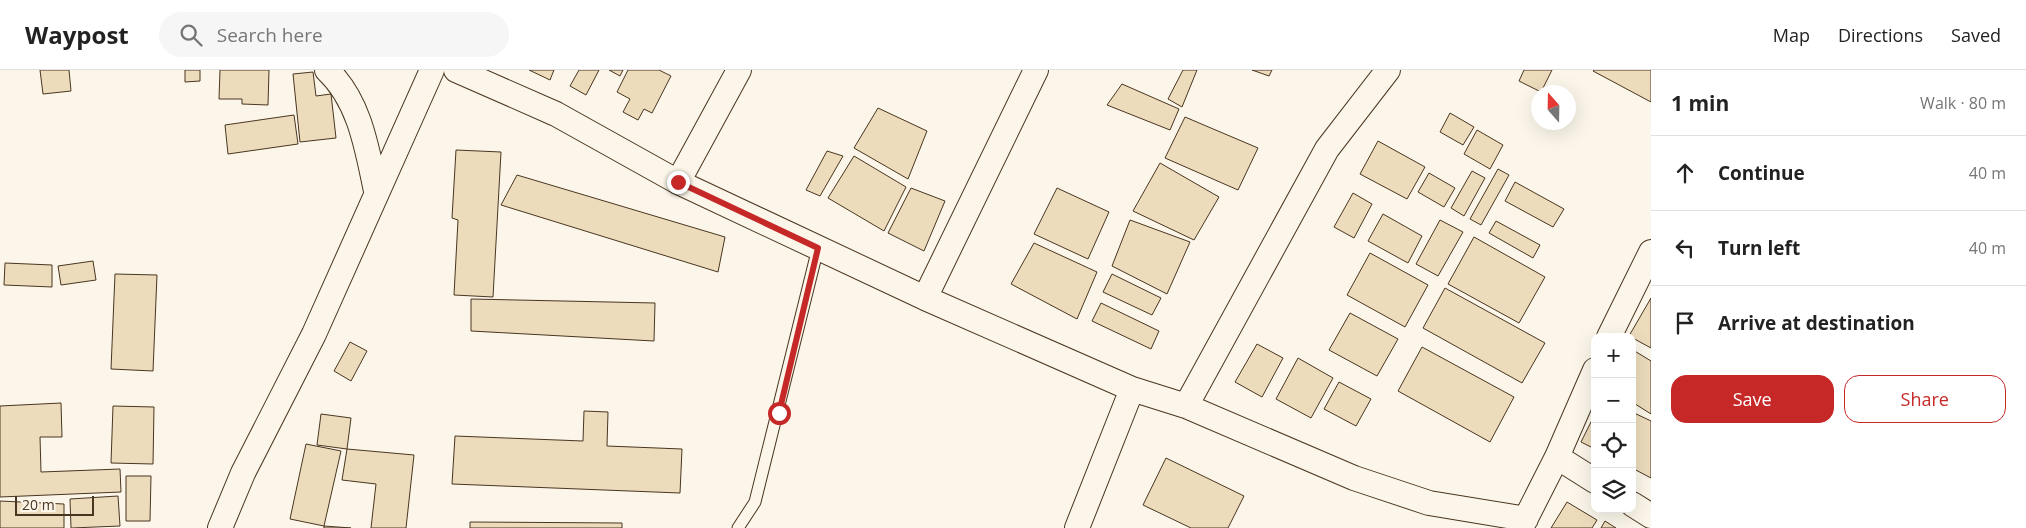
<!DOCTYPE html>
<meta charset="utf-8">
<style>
:root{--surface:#fff;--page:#f6f6f6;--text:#222;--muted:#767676;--line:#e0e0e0;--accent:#c62828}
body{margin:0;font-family:"Open Sans",sans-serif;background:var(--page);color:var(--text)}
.controls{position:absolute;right:15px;bottom:15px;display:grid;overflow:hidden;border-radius:10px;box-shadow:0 5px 20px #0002}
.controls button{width:45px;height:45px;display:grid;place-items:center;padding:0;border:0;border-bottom:1px solid var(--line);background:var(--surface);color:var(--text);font:25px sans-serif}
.compass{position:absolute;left:1531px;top:15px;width:45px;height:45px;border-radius:50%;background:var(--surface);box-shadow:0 5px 20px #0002;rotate:340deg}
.scale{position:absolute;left:15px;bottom:12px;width:79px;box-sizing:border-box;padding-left:5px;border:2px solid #4a3520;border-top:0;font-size:14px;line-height:18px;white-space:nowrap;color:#4a3520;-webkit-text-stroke:4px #fbf6e9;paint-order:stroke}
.stop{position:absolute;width:15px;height:15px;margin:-11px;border:4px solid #c62828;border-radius:50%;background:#fff}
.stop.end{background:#c62828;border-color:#fff;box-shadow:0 1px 5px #0008}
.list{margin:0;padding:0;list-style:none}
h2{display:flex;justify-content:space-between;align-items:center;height:65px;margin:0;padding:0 20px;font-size:21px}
h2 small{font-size:16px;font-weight:400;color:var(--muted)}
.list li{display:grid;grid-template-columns:32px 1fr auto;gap:15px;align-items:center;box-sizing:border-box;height:75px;padding:0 20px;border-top:1px solid var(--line)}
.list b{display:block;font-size:19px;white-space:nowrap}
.list em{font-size:16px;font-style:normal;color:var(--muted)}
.actions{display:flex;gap:10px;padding:15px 20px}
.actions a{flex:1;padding:11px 0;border:1px solid var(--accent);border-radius:15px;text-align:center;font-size:18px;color:var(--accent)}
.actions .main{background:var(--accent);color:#fff}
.icon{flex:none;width:28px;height:28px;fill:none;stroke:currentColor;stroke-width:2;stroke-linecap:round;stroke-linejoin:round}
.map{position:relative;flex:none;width:1651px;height:458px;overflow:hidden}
header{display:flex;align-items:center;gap:30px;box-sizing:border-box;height:70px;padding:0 25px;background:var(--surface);border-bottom:1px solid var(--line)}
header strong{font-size:24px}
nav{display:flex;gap:28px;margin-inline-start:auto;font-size:18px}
.search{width:350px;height:45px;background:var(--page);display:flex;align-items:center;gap:12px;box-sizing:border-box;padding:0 18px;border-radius:28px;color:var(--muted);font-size:19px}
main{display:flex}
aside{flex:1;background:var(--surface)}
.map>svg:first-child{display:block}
.building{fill:#ecdcbc;stroke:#4a3520}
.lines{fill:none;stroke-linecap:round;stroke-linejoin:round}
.lane-casing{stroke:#4a3520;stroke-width:13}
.street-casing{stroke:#4a3520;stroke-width:26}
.lane{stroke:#fbf6e9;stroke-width:11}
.street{stroke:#fbf6e9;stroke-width:24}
.route{stroke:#c62828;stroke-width:6}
</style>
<header>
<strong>Waypost</strong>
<div class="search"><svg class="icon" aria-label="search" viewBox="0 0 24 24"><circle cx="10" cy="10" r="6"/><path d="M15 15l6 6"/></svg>Search here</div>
<nav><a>Map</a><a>Directions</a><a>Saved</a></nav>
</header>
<main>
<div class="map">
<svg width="1651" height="458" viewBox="0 0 1651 458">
<rect width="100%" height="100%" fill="#fbf6e9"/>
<path class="building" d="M40,0H69L71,21L43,24Z
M185,0H200V11L185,12Z
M220,0H269L268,35L242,34V29H219Z
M529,0H554L550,10Z
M579,0H599L586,25L570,16Z
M609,0H623L620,6Z
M628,0H659L671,6L652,43L644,39L638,50L623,42L630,29L617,22Z
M1183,0H1197L1182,37L1168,29Z
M1252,0H1272L1269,6Z
M1524,0H1552L1541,22L1519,11Z
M1594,0H1651V32L1593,1Z
M313,2L316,26L331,24L336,68L300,72L293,4Z
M1122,14L1179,39L1170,60L1107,35Z
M878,38L927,61L908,109L854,78Z
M1450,43L1474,57L1463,75L1440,62Z
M294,45L298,74L228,84L225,55Z
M1185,47L1258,78L1238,120L1165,88Z
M1477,60L1503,75L1490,99L1464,84Z
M1378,71L1425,97L1407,129L1360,104Z
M456,80L501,82L493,227L454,225L458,150L452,148Z
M827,81L843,86L820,126L806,120Z
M854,86L906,117L884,161L828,128Z
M1160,93L1219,127L1194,170L1133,141Z
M1498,99L1509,105L1481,155L1470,149Z
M1472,101L1485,108L1464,146L1451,138Z
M1429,103L1455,118L1444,137L1418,122Z
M517,105L725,167L718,202L501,135Z
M1515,112L1564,139L1553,157L1505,131Z
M911,118L945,131L924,181L888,163Z
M1057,118L1109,142L1088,189L1034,164Z
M1353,123L1372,134L1354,168L1334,157Z
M1383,144L1422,166L1408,193L1368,171Z
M1130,150L1190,172L1167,224L1112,196Z
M1440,150L1463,162L1438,206L1416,194Z
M1496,151L1540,175L1533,188L1489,163Z
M1474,167L1545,207L1519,253L1448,214Z
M1034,173L1097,202L1077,249L1011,214Z
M1370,183L1428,215L1405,257L1347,225Z
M93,191L96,210L61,215L58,196Z
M5,193L52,195V217L4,215Z
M115,204L157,205L153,301L111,299Z
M1112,204L1161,228L1152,245L1103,222Z
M1445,218L1545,273L1522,313L1423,258Z
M1651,228V278L1629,266Z
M471,229L655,233L654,271L471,261Z
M1101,233L1159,261L1151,279L1092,251Z
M1350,243L1398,269L1377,306L1329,280Z
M350,272L367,281L351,311L334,301Z
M1257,274L1283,288L1262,327L1235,312Z
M1422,277L1514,327L1490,372L1398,321Z
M1633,280L1651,291V344L1632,332Z
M1298,288L1333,308L1311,348L1276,329Z
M1339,312L1371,329L1356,356L1324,339Z
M61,333L62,367H40L41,402L120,399L121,422L0,427V336Z
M113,336L154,337L153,394L111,393Z
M584,341L608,342L607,376L682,379L680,423L452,414L455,366L583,371Z
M1632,342L1651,351V408L1632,398Z
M321,344L351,348L347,379L317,375Z
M1595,344V379L1581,372Z
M306,374L341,381L324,456L290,449Z
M347,379L414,385L406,458H371L376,414L342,410Z
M1166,388L1244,426L1228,458H1191L1143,435Z
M126,406H151L150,451H126Z
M118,426L120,456L71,458L70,429Z
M0,431L64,434V458H0Z
M1567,432L1597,450L1592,458H1551Z
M1605,451L1616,458H1601Z
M470,452L622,453V458H470Z
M324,456L351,458H324Z"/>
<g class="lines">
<defs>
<path id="lane" d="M738,458L755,432L818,178"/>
<path id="street" d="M327,0C360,31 367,79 376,121
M456,0L556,44L678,112L925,228L1132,319L1186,336L1354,408L1429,433L1526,449
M678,112L739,0
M925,228L1036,0
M1609,267L1651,182
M1186,336L1327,79L1388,0
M1557,387L1595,411
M1632,434L1651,446
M220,458L243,403L314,264L432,0
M1077,458L1132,319
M1521,458L1557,387L1595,300"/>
</defs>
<use href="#lane" class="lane-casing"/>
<use href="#street" class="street-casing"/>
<use href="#lane" class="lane"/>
<use href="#street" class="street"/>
</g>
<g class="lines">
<path class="route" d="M678,112L818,178L779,343"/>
</g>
</svg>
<div class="controls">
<button>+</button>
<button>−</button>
<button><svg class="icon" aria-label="locate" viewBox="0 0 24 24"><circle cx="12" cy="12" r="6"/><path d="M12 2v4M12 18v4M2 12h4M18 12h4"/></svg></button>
<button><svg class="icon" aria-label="layers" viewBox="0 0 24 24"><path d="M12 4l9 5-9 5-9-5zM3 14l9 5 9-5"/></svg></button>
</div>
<svg class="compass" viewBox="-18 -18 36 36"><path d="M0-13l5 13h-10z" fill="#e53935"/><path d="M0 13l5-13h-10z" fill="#767676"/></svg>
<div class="scale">20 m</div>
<div class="stop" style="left:779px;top:343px"></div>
<div class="stop end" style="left:678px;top:112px"></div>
</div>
<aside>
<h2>1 min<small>Walk · 80 m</small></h2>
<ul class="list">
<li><svg class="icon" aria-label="ahead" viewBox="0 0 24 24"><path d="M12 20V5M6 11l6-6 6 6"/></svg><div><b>Continue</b></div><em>40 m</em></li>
<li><svg class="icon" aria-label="left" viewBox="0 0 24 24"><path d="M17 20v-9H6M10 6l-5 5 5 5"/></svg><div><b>Turn left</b></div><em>40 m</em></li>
<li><svg class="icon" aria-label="arrive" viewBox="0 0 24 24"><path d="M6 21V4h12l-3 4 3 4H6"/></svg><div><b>Arrive at destination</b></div></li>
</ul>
<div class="actions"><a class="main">Save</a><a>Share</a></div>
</aside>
</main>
